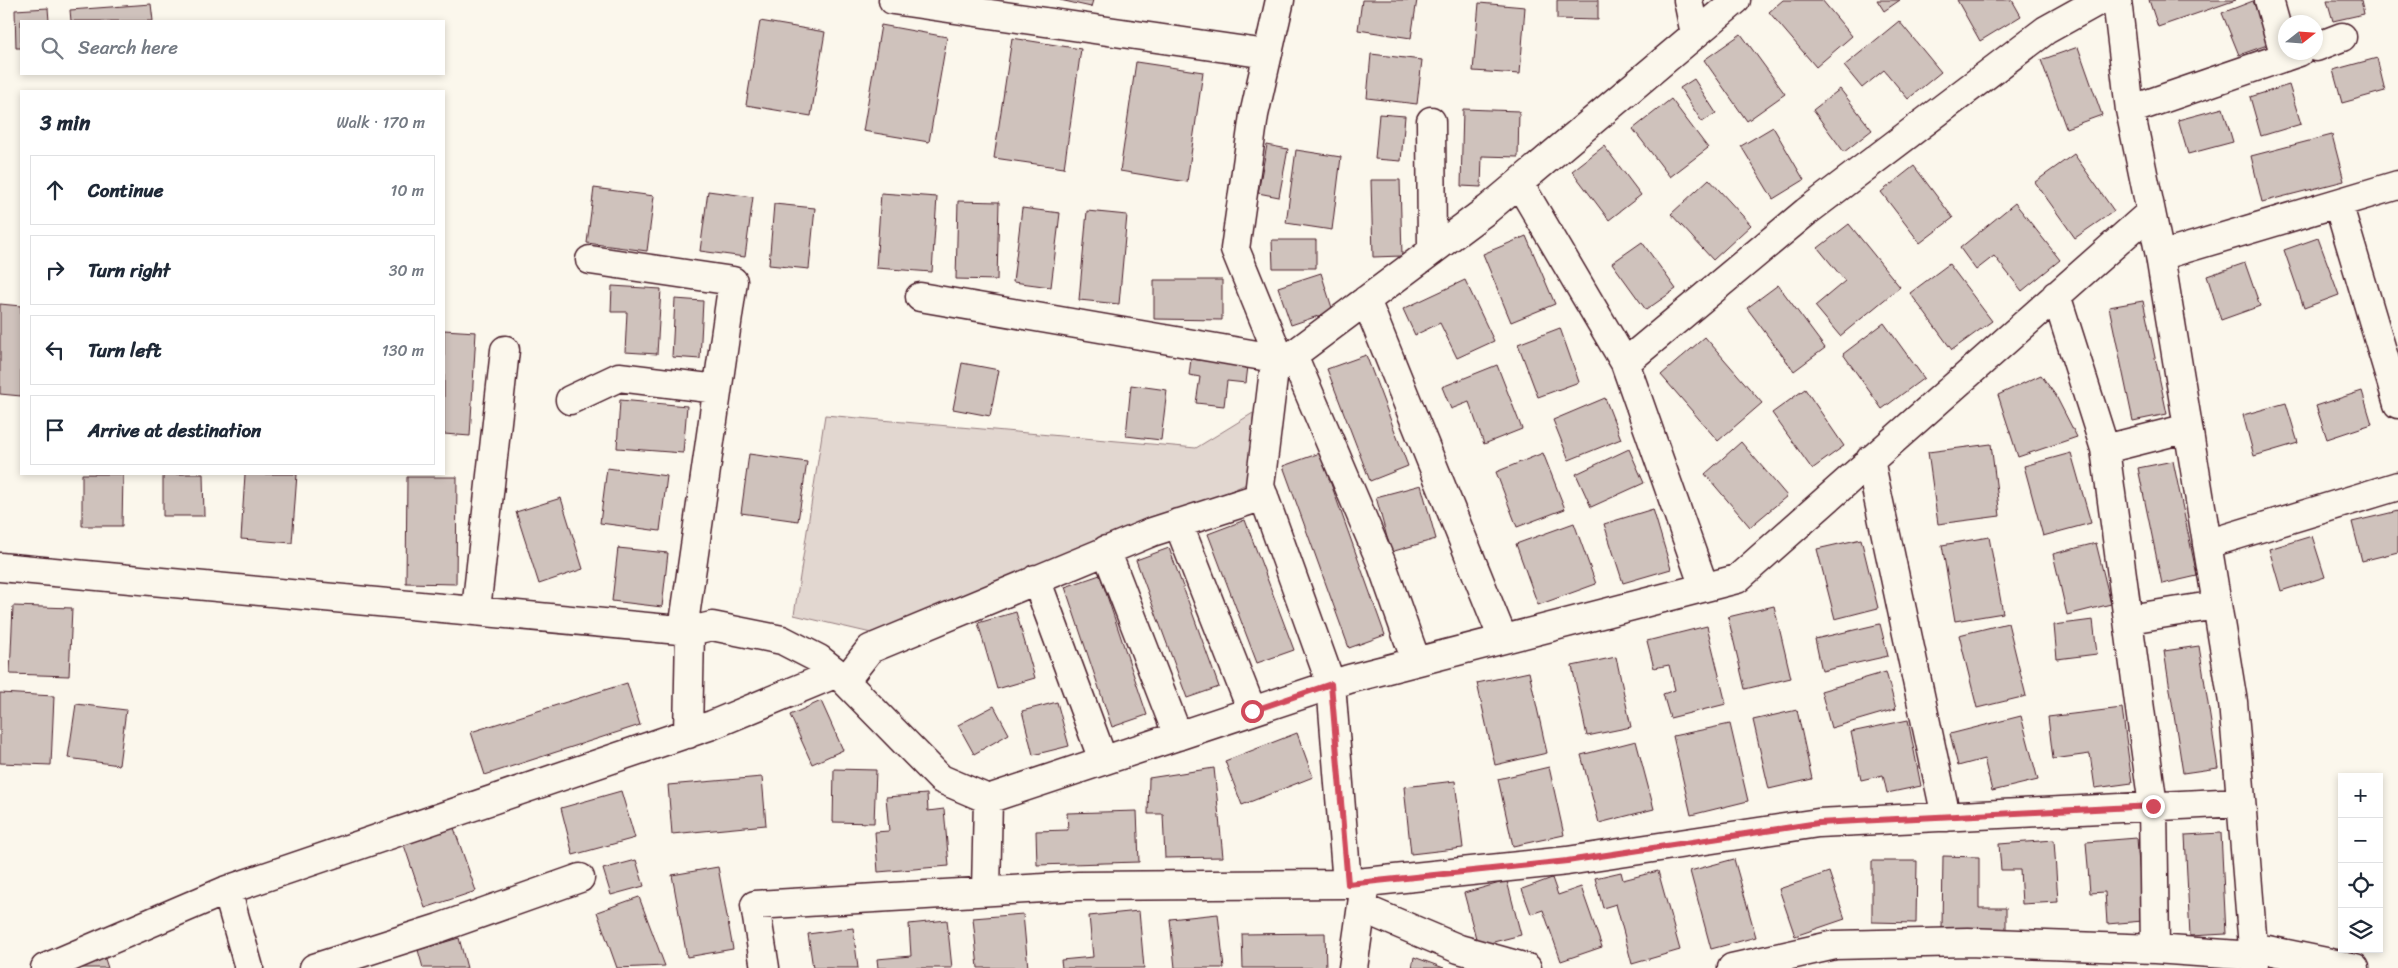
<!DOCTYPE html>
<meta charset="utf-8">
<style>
:root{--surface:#fff;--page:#f2f2f3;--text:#1f2937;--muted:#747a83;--line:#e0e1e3}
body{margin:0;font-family:Sriracha,sans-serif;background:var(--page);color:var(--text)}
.controls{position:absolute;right:15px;bottom:15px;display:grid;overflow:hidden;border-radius:0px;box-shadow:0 2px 8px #0003}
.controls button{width:45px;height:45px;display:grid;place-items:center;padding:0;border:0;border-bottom:1px solid var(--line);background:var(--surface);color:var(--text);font:25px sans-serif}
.compass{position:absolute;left:2278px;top:15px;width:45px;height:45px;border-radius:50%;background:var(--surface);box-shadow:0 2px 8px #0003;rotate:73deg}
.stop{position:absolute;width:15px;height:15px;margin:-11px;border:4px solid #d1495b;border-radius:50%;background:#fff}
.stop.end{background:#d1495b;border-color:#fff;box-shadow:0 1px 5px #0008}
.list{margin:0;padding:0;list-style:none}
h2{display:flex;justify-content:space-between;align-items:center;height:65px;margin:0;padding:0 20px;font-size:21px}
h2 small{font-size:16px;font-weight:400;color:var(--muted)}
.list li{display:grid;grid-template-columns:32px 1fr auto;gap:15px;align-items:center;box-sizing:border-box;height:70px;margin:0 10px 10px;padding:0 10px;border:1px solid var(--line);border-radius:0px}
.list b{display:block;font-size:19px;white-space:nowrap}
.list em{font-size:16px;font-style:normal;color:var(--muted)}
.icon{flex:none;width:28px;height:28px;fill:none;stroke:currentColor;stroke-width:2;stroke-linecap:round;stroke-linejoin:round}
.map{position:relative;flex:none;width:2398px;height:968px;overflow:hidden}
.search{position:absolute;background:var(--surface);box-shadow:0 2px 8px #0003;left:20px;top:20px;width:425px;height:55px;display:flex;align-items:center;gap:12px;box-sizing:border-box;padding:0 18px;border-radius:0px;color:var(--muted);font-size:19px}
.panel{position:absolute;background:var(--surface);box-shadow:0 2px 8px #0003;left:20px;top:90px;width:425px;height:385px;border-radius:0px}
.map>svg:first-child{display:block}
.green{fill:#e2d7d0;stroke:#967b7e}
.building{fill:#cfc2bc;stroke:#4a1f2b}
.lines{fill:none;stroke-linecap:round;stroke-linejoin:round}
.minor-casing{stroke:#4a1f2b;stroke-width:31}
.minor{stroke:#fbf7ec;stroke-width:28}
.route{stroke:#d1495b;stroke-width:6}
</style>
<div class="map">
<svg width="2398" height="968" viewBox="0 0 2398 968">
<rect width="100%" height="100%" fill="#fbf7ec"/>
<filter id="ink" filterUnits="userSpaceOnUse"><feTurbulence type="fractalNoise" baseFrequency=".02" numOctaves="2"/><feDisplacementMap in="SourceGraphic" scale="10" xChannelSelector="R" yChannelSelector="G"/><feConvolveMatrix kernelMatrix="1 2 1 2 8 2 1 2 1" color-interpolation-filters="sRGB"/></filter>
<g filter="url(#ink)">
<path class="green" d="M1253,413V481L1161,522L884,636L794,615L825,415L1196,448Z"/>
<path class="building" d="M1060,0H1093L1091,7Z
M1362,0H1417L1411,38L1358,30Z
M1557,0H1598V20L1557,19Z
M1783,0H1822L1852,36L1816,67L1769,12Z
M1877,0H1900L1884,11Z
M1957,0H2012L2021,16L1980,41Z
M2149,0H2236L2158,27Z
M2327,0H2361L2364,14L2333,21Z
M2253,1L2270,44L2239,55L2222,13Z
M1479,3L1525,7L1520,74L1473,71Z
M151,4L153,21H71L70,10Z
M48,8L49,21H21V48H16L15,10Z
M760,21L825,32L811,116L746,105Z
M1899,21L1941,72L1908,99L1884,70L1862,88L1844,66Z
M881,25L947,37L929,142L863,131Z
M1741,34L1785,94L1747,121L1704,60Z
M1012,38L1081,49L1064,168L994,158Z
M2078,47L2102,115L2066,128L2041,60Z
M1371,54L1422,60L1417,104L1367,98Z
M2377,58L2385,91L2342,103L2333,70Z
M1136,62L1203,72L1187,182L1120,171Z
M1694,79L1716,113L1702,122L1680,88Z
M2289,85L2301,124L2261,136L2250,97Z
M1840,89L1872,130L1844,152L1813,110Z
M1671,99L1708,148L1670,177L1633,129Z
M2223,108L2233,142L2188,154L2178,120Z
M1463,109L1519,111L1518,157L1482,156L1481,187L1461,186Z
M1379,114L1405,116L1401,161L1375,159Z
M1773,127L1804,180L1773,199L1741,146Z
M2332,135L2344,181L2262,202L2251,156Z
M1267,145L1288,149L1279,197L1258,193Z
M1604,146L1641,195L1609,220L1572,171Z
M1296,150L1341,157L1332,230L1286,223Z
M2074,154L2114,211L2075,238L2035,182Z
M1914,166L1953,218L1920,243L1881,192Z
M1709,179L1751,225L1713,260L1671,214Z
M1371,180H1400L1402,256L1373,257Z
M594,188L654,196L647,251L587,243Z
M708,191L753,197L745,257L700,251Z
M881,193L937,197L932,272L876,268Z
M958,201L999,202L997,280L956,279Z
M2015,203L2060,260L2022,291L1994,256L1976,270L1960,248Z
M774,204L815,208L809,269L769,265Z
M1022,208L1060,213L1051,287L1013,282Z
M1087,211L1127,215L1119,304L1079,300Z
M1849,224L1900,287L1840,336L1815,306L1845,281L1818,248Z
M1526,236L1555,304L1511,322L1483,254Z
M2318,238L2339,295L2304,308L2284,250Z
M1272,240H1316V268H1273Z
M1642,242L1676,289L1646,310L1612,263Z
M2245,263L2260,306L2221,320L2207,276Z
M1949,264L1992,321L1952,350L1910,293Z
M1321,273L1333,311L1291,325L1278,287Z
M1154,280H1222V320L1154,319Z
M1465,280L1494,341L1457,358L1440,323L1415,335L1403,309Z
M1778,285L1825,348L1794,371L1747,308Z
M612,286L661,289L657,354L625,352L627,312H611Z
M675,299L703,301L700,359L672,357Z
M2143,301L2167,414L2133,421L2109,307Z
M0,304L21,306V396L0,394Z
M1884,323L1924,378L1882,409L1843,354Z
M1560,328L1579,382L1538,397L1518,344Z
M444,330L476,332L470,436L444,434Z
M1705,337L1762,403L1718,441L1661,375Z
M1366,355L1408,466L1370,481L1327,369Z
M1191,359L1248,366L1246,383L1227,381L1224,406L1196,403L1200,377L1189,375Z
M962,363L999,370L990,416L953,409Z
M1497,365L1522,429L1484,444L1469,402L1451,409L1442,387Z
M2041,375L2056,396L2077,437L2018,457L1998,395Z
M1131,385L1167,390L1161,440L1126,436Z
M1805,389L1844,446L1812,469L1772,413Z
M2362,391L2372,424L2327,439L2316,406Z
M1605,398L1621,439L1569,460L1553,420Z
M620,400L687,406L683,453L617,448Z
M2286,403L2298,443L2254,456L2243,415Z
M1741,442L1787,496L1750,527L1705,474Z
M1991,444L2000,516L1938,524L1928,452Z
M1629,449L1644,483L1591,507L1576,474Z
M1320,453L1385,635L1349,648L1283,466Z
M1543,453L1565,509L1517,527L1496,472Z
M2071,453L2091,523L2043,536L2024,466Z
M749,454L807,462L798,521L741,513Z
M2173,461L2197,576L2162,584L2138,468Z
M607,468L667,476L660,531L600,523Z
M82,474H123L122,526H82Z
M163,474H203L204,516H163Z
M245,474H297L292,543L241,539Z
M407,477H457L456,584L406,583Z
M1421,485L1436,539L1391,552L1376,497Z
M561,498L583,569L539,584L516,512Z
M1653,509L1671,569L1623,583L1604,524Z
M2398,511V552L2362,561L2352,522Z
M1245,520L1294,650L1257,663L1208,534Z
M1574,523L1596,584L1538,605L1516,544Z
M2312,536L2325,577L2281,591L2269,549Z
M1989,537L2003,613L1955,621L1942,545Z
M1861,539L1878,608L1835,619L1817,549Z
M2096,543L2111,604L2067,615L2053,554Z
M618,548L668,553L662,607L612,601Z
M1169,548L1219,687L1187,698L1136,560Z
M1100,575L1147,715L1112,727L1065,587Z
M13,606L72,608L69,676L10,674Z
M1774,606L1791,678L1745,689L1728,617Z
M1016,612L1035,678L997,689L978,623Z
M2093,620L2097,654L2057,659L2054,625Z
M2008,623L2026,696L1977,708L1959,635Z
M1880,624L1888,656L1822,671L1815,639Z
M1707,626L1726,704L1670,718L1663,694L1675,690L1669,665L1654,668L1647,641Z
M2199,646L2218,768L2183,773L2164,651Z
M1616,657L1631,727L1587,736L1572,666Z
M1529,672L1547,753L1495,765L1477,683Z
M1886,672L1896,709L1831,728L1821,691Z
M627,683L640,725L485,775L471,732Z
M0,693L54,696L51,765L0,763Z
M821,701L843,750L812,764L790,715Z
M1057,702L1069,746L1033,755L1022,711Z
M76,704L126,710L119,765L68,758Z
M994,706L1009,734L974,754L958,725Z
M2122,708L2132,783L2095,788L2090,754L2053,759L2048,717Z
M1797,710L1812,779L1769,789L1753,720Z
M2021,716L2038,780L1992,791L1984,759L1958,766L1950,734Z
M1908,720L1921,786L1887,793L1883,775L1861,780L1851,732Z
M1730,724L1748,801L1691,815L1673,736Z
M1297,733L1313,777L1242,805L1225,761Z
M1636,741L1654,809L1599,823L1581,755Z
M1549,767L1564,835L1513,846L1498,779Z
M1214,768L1223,857L1165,858L1163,814H1148L1149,778Z
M834,769L876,770L874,823L833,822Z
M762,777L766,825L672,834L668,785Z
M1455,781L1463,848L1411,854L1404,787Z
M621,791L635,838L573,855L561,808Z
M927,794L928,811L944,809L949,866L878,872L875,832L889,831L886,797Z
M1137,811L1139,862L1037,865L1036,831L1068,830L1067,813Z
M454,828L476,891L425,908L404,845Z
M2221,833L2226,934L2190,936L2185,835Z
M2137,838L2143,921L2107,924L2105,892L2090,893L2086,842Z
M2054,840L2058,902L2022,904L2020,870H2001L1999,844Z
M1943,856L1979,857V908H2006V929L1942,928Z
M1734,859L1756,937L1711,949L1690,871Z
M636,860L644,886L611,895L603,869Z
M1872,861H1917L1916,923L1872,922Z
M718,867L733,949L687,957L672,875Z
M1658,871L1680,950L1632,964L1616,904L1603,908L1595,878L1621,872L1623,880Z
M1829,872L1845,919L1795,936L1779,889Z
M1552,878L1558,895L1581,887L1602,947L1561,961L1543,910L1531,914L1522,889Z
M1507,881L1521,935L1478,946L1464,893Z
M639,897L665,966L617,968L597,912Z
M1139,911L1144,968H1062L1061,960L1093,957L1089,916Z
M1023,914L1028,968H978L973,918Z
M1218,914L1224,968H1175L1170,919Z
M947,920L952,968H878L877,959L911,956L909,924Z
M853,928L858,968H813L808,934Z
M1325,933L1326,968H1243L1242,934Z
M459,938L467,968H423L418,950Z
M104,956L108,968H72Z
M1414,957L1444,968H1412Z"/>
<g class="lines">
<defs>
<path id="minor" d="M893,0L1267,54
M1688,0L1695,34
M2117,0L2130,110L2160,256L2233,702L2253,947
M2269,0L2285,57
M2316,47L2342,37
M2130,110L2299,52
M1431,121L1432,251
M1519,183L1625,363L1704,587
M2338,203L2398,404
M2160,256L2398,185
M590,260L733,281L683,630
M2056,295L2105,449L2153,806L2155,949
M920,297L1280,359L1235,249L1254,115L1280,0
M1366,300L1503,639
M1293,355L1381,562L1416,661
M1625,363L1806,212L2046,30L2100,0
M570,400L619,377L717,389
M2105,449L2188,428
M1870,460L1946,817
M1178,523L1252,711
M2207,544L2398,486
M1106,550L1178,736
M0,567L690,631L712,626L782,640L819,659L837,673L941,779L988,799
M1036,579L1103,760
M476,610L505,350
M2129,619L2217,605
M845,681L870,649L1152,532L1264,496
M688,734L690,631
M1347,884L1331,684L1260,486L1274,370L1280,359L1293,355L1488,209L1736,0
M227,890L249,968
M986,891L988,799L1349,679L1737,579L2151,212
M1362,908L1459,949L1527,968
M2254,964L2253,947L2355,968
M45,968L227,890L712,725L837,673
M314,968L439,928L580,878
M765,968L755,905L1078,886L1347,884L1567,861L1818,823L2241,802
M1353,968L1364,891
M1732,968L1835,945L1968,942L2155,949L2253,956"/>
</defs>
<use href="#minor" class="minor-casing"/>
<use href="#minor" class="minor"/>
</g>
</g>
<g class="lines" filter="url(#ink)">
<path class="route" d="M1252,711L1331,684L1348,884L1567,861L1818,823L2153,806"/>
</g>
</svg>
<div class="controls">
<button>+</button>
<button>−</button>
<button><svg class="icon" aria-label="locate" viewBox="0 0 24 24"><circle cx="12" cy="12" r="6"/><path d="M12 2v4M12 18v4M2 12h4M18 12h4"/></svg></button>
<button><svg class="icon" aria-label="layers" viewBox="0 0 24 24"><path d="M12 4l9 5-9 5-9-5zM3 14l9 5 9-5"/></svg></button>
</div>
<svg class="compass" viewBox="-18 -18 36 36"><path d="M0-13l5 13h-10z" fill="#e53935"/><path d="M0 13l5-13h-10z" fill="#747a83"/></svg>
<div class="stop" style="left:1252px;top:711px"></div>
<div class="stop end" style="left:2153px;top:806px"></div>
<div class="search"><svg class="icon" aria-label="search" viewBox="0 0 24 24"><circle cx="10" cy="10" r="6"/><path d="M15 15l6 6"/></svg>Search here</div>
<section class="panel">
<h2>3 min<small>Walk · 170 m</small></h2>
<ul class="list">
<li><svg class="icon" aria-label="ahead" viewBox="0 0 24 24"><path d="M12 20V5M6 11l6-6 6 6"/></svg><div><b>Continue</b></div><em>10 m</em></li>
<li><svg class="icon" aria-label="right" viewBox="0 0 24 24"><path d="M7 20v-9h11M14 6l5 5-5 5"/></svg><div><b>Turn right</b></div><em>30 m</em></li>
<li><svg class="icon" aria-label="left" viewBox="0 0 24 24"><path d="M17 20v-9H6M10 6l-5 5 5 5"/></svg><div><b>Turn left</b></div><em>130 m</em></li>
<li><svg class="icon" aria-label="arrive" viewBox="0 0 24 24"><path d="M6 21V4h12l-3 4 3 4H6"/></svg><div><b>Arrive at destination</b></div></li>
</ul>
</section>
</div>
